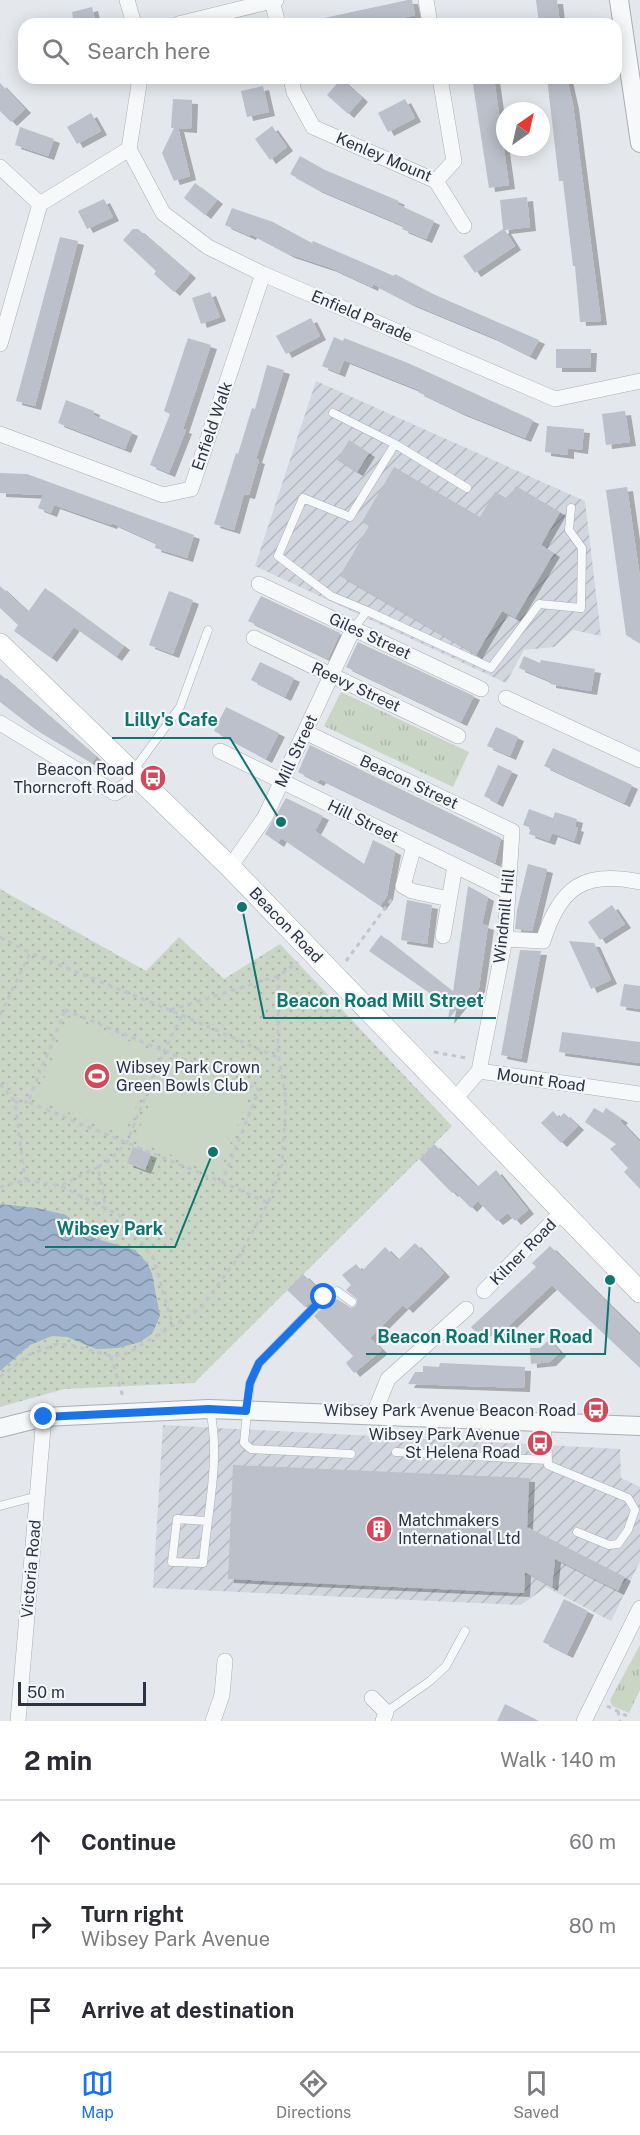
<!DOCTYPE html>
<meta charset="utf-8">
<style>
:root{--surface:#fff;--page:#f7f7f7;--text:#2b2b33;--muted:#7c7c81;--line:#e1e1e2;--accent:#1a73e8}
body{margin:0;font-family:"Public Sans",sans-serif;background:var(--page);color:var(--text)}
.compass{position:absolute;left:496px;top:102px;width:54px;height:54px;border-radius:50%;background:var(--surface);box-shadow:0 3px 15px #0003;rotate:34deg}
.scale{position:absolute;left:18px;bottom:15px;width:128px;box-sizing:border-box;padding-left:6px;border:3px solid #2b3445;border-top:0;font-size:16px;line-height:21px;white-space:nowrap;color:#2b3445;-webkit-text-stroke:4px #f4f6f9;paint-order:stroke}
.stop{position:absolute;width:18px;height:18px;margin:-14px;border:4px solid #1a73e8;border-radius:50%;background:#fff}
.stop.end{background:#1a73e8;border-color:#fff;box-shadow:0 2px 6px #0008}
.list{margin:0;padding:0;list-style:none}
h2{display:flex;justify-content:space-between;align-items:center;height:78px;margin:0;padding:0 24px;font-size:26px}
h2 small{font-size:20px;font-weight:400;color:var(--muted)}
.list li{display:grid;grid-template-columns:39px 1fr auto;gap:18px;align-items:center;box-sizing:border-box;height:84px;padding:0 24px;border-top:2px solid var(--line)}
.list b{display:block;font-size:22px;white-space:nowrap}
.list p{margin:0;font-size:20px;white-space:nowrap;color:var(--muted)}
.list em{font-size:20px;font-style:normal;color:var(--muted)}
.icon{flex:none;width:33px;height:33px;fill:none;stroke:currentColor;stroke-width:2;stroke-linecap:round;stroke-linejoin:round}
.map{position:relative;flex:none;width:640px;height:1721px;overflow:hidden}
.search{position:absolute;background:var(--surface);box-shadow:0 3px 15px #0003;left:18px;right:18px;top:18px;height:66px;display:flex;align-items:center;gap:15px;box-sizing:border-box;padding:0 21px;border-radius:18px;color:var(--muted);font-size:22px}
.sheet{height:330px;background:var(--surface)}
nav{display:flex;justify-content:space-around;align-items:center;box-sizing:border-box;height:84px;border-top:2px solid var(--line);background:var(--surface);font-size:16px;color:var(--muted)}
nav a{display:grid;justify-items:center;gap:3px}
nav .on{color:var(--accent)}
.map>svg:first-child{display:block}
.industrial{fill:url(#industrial-furrows)}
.grass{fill:url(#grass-tufts)}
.park{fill:url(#park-dots)}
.pitch{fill:#c9d6c5}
.water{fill:url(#water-waves)}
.building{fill:#bbc0ca;filter:url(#shadow)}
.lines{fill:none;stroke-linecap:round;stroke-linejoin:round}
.service-casing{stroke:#a9aeb7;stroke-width:9}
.minor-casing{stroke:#a9aeb7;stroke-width:16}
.tertiary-casing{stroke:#a9aeb7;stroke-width:20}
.secondary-casing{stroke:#a9aeb7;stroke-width:22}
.path{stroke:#c2c5cb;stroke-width:3;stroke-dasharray:4.5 4.5;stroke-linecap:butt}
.service{stroke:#f7f8fa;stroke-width:8}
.minor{stroke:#f7f8fa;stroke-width:15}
.tertiary{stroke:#f7f8fa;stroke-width:18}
.secondary{stroke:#fff;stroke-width:21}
.route{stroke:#1a73e8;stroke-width:8}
.labels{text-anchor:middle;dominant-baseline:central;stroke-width:4.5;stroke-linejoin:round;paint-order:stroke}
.street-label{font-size:16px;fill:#2b3445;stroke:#f4f6f9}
.poi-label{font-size:16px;fill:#2b3445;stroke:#f4f6f9;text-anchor:end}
.leader{fill:none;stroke:#0f766e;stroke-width:2}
.callout-dot{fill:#0f766e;stroke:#f4f6f9;stroke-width:2}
.callout-label{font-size:18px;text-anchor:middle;font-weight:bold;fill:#0f766e;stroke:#f4f6f9;stroke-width:4.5;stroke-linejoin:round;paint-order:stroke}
</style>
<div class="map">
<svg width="640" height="1721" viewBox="0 0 640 1721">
<defs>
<pattern id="industrial-furrows" width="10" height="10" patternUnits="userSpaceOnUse" patternTransform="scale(1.5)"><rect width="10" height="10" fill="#d2d6de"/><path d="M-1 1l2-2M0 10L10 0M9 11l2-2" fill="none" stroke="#b4b8c0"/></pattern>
<pattern id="grass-tufts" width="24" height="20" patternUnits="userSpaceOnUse" patternTransform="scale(1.5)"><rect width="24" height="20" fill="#c9d6c5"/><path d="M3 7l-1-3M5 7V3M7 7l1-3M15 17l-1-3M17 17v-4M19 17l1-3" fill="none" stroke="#adb8ab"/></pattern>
<pattern id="park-dots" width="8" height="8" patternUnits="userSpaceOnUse" patternTransform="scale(1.5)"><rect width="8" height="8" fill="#c9d6c5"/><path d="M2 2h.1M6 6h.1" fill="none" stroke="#adb8ab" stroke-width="1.8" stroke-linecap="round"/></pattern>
<pattern id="water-waves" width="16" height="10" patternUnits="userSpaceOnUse" patternTransform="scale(1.5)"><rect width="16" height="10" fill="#9fb4cc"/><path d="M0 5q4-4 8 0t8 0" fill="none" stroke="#8293a7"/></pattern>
<filter id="shadow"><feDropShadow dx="6" dy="4" stdDeviation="0" flood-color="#0004"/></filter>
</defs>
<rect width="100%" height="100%" fill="#e4e7ec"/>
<path class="industrial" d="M316,381L585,501L601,636L573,630L554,647L524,650L506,683L255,566Z
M163,1425L620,1449L621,1478L640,1487V1561L611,1621L546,1587L521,1605L153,1588Z"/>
<path class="grass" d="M341,692L469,752L453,787L324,726Z
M640,1645V1690L629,1713L612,1706L610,1700Z"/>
<path class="park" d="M0,889L146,971L179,937L224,979L280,944L452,1126L194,1383L64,1389L0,1407Z"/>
<path class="pitch" d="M69,1017L158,1053L124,1135L36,1099Z
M168,1058L251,1092L218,1174L135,1140Z"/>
<path class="water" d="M0,1204L37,1208L66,1215L94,1238L135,1250L148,1264L152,1274L160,1316L152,1334L140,1342L118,1348L96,1349L67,1337L52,1336L30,1345L0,1371Z"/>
<path class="building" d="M408,0H412L415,15L402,18L403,24H325L324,18Z
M536,0H557L560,24H539Z
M92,7L96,24H74L72,12Z
M472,78H494L509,185L489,188Z
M547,78H567L573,105L601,321L580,322L575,266H573L563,181H559Z
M341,79L362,98L348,114L327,95Z
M0,83L25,109L11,122L0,111Z
M263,86L269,112L247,117L241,91Z
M173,99L192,100L191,129L178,128L190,176L174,181L162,153L174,128H171Z
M405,99L415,118L388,132L378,113Z
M91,113L101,131L77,144L67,127Z
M272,126L287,147L270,160L255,139Z
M20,127L54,139L48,156L15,145Z
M300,156L325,170L399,201L397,204L434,221L426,239L402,229L404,226L317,189L290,174Z
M195,183L217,200L205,215L184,198Z
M527,197L530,227L505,230L515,246L475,273L463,256L503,229L500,200Z
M104,199L113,217L87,229L78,211Z
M232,208L273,222L312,243L313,241L394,276L395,274L433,294L539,340L530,356L492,337L410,303L373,284L372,287L331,268L289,254L251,234L250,236L225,225Z
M133,229H138L190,274L174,292L154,274L156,271L123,240Z
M60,237L78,241L35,406L16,401Z
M210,292L220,317L201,324L192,298Z
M311,318L320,336L286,354L276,336Z
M334,337L343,341L344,338L408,363L533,420L525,438L460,412L418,392L419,390L344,360L339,373L322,366Z
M188,338L211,345L183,429L186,430L169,473L150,465L170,414L164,411Z
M556,349H591L590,368H556Z
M267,365L284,370L256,459L259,460L249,495L244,494L234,530L214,524L236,453L238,454L252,408L255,409Z
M66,400L94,411L93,415L132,432L125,449L58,423Z
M625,411L630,442L606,445L602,414Z
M547,426L584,429L582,450L568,448V455L545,452Z
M349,440L369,453L357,472L337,460Z
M394,467L480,517L495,492L508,499L516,486L560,512L541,545L554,553L515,618L502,611L476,655L340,576L369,526L362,522Z
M0,473L27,474L194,535L187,558L155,548L156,543L112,523L111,525L54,505L51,513L38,508L43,495L0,493Z
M627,487L640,578V643L626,635L606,490Z
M0,586L28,612L45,588L124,646L116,657L74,627L51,658L14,631L18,625L0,608Z
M169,591L193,600L173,654L149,645Z
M261,596L340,633L328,659L248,621Z
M358,642L474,696L461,722L346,667Z
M524,656L540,663L541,660L595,669L591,691L550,684V681L519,668Z
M260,662L294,678L285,697L251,680Z
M0,674L96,757L92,763L35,729L0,702Z
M226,707L279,733L266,759L214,731Z
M496,727L518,737L510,756L487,746Z
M310,745L501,838L495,863L320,779L318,782L298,772Z
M553,748L632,785L624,803L544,766Z
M498,765L512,771L497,803L484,796Z
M286,798L323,816L315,831L364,864L373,840L395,851L387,896L380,906L281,838L278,843L265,834Z
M529,809L553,818L555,812L577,819L575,827L578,828L574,841L552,833L549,841L529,834L531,828L523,825Z
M528,864L547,869L532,931L515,929L517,910Z
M468,886L488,897L482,924L488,926L479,988L467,1004L463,1001L448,1020L450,1007L369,951L381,935L453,992Z
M407,900L432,905L427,944L401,940Z
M612,905L625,924L600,940L588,922Z
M569,941L594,943L611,980L591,989Z
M520,950L541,951L521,1059L501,1055Z
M624,984L640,986V1009L620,1006Z
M562,1032L640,1042V1063L559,1052Z
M594,1108L603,1113L606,1108L622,1119L620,1121L640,1142V1189L624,1172L628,1168L610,1149L616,1144L585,1122Z
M553,1111L559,1118L564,1113L578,1126L561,1143L541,1123Z
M434,1144L477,1187L496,1170L528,1210L515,1221L508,1213L497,1221L478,1201L471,1208L454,1191L452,1193L419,1159Z
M133,1147L151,1154L145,1170L127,1163Z
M415,1243L444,1273L407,1309L403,1305L370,1338L382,1350L354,1373L346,1363L353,1356L314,1316L328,1302L332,1303L337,1299L351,1308L356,1306L357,1299L346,1290L351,1285L342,1275L356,1264L362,1271L385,1247L398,1260Z
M550,1246L640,1335V1368L552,1285L495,1339L487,1330L480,1337L471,1327L536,1267L532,1263Z
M303,1274L321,1292L305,1307L287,1290Z
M549,1340L560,1352L550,1362L531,1364L530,1348H540Z
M440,1363L525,1367L524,1388L408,1384L415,1372H423V1366L439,1367Z
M233,1465L529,1478L527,1527L625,1577L618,1591L555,1559L552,1587L525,1572L524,1593L228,1579Z
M564,1599L588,1611L567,1654L543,1642Z
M505,1704L539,1721H497Z"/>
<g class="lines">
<defs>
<path id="service" d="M333,413L395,444
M367,611L331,596L278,556L303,498L350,517L395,444L467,488
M353,629L367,611L491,668L539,604L581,608L582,548L569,530L571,508
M133,771L180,707L208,630
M547,1423L548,1465L628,1498L635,1510L628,1530L618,1544L609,1545L577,1532
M396,1452L547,1460
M351,1454L251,1449L244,1443L250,1383L259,1363L324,1297L337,1291L352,1302
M0,1506L38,1496
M207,1521L177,1519L172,1562L203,1563C207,1516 221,1456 210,1411
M386,1712L430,1681L446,1666L465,1631"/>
<path id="minor" d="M127,0L134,24
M426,0L430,24
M272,1L278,24
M178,24L276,0
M291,78L294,92L313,127L436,181L454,161L440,78
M129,149L163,213L208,247L263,274L555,399L640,381
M129,149L140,78
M0,167L40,204
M436,181L464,226
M0,344L40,204L129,149
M0,434L163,495L191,489L263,274
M259,584L481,689
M254,638L458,736
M506,698L640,760
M0,723L115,793L138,778
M305,732L512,831L505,939L479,1071
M220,751L507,891
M414,846L403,886L412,891L449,899
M230,867L265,817L353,629
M443,936L455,866
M505,939L543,941C560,887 584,870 640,882
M454,1100L479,1071L640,1094
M484,1291L562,1212
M373,1416L388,1379L466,1309
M372,1698L386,1712L383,1721
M18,1721L44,1417
M213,1721L222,1695L225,1661
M584,1721L640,1608"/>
<path id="tertiary" d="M619,0L640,143
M0,1428L44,1417L209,1409L640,1426"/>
<path id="secondary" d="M0,644L230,867L640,1292"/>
</defs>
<use href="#service" class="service-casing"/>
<use href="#minor" class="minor-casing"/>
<use href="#tertiary" class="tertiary-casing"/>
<use href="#secondary" class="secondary-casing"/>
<path class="path" d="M0,937L30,953
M346,961L394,896
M278,976L170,1010L279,1058
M65,1010L259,1090L222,1182L28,1102Z
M0,1015L30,953L170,1010
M434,1052L466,1058
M0,1084L15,1102L25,1180
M15,1102H28
M98,1167L110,1160L127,1142L164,1051L182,1016
M222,1182L268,1203
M62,1185L98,1167L106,1209
M0,1187L25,1180L61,1186L121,1216L153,1258L173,1326
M111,1356L123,1397
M0,1377L29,1355L57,1344L75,1346L111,1356L128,1353L200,1309L240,1255L268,1203L282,1165L286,1100L278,1052V976L298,962
M607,1706L627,1716
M618,1711L620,1721"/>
<use href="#service" class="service"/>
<use href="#minor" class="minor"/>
<use href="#tertiary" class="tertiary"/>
<use href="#secondary" class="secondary"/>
</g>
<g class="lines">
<path class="route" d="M44,1417L209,1409L246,1411L250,1383L259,1363L324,1297"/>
</g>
<defs>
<symbol id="bus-disc" viewBox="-11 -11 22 22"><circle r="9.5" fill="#d1495b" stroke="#f4f6f9"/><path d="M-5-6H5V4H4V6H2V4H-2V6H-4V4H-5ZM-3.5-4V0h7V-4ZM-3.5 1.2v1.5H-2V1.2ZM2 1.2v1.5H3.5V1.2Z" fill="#fff"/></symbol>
<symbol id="stadium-disc" viewBox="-11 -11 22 22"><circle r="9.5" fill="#d1495b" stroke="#f4f6f9"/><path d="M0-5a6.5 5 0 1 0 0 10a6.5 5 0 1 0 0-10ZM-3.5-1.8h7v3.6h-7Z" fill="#fff"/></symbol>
<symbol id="building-disc" viewBox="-11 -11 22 22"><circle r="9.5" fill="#d1495b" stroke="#f4f6f9"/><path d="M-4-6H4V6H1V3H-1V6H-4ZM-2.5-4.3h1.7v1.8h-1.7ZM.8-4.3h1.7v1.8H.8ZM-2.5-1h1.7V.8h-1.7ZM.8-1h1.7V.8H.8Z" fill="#fff"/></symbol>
</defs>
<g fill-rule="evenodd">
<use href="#bus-disc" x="138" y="763" width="30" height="30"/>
<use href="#stadium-disc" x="82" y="1061" width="30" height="30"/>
<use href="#bus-disc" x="581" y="1395" width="30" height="30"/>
<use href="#bus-disc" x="525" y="1428" width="30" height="30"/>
<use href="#building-disc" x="364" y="1514" width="30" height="30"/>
</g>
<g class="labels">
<g class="street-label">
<text transform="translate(384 157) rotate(23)">Kenley Mount</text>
<text transform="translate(362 316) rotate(23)">Enfield Parade</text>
<text transform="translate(212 426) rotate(-71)">Enfield Walk</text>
<text transform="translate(370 636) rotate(25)">Giles Street</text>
<text transform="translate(356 687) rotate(25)">Reevy Street</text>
<text transform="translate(296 751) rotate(-65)">Mill Street</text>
<text transform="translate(409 782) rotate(25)">Beacon Street</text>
<text transform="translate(363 821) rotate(26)">Hill Street</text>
<text transform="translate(504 916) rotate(-84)">Windmill Hill</text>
<text transform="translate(286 925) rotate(46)">Beacon Road</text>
<text transform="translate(541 1080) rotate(8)">Mount Road</text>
<text transform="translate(523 1252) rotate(-45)">Kilner Road</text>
<text transform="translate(31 1569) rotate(-85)">Victoria Road</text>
</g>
<g class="poi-label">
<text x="134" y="769">Beacon Road<tspan x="134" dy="18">Thorncroft Road</tspan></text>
<text x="116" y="1067" text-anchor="start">Wibsey Park Crown<tspan x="116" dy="18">Green Bowls Club</tspan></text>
<text x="576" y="1410">Wibsey Park Avenue Beacon Road</text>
<text x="520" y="1434">Wibsey Park Avenue<tspan x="520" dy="18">St Helena Road</tspan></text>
<text x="398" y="1520" text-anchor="start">Matchmakers<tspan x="398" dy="18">International Ltd</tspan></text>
</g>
</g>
<path class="leader" d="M281 822L230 738H112M242 907L264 1018H496M213 1152L175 1247H45M610 1280L605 1354H366"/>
<g class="callout-dot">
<circle cx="281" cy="822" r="6"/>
<circle cx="242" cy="907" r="6"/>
<circle cx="213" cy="1152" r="6"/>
<circle cx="610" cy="1280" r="6"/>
</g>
<g class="callout-label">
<text x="171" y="726">Lilly's Cafe</text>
<text x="380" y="1007">Beacon Road Mill Street</text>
<text x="110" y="1235">Wibsey Park</text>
<text x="485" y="1343">Beacon Road Kilner Road</text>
</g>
</svg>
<svg class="compass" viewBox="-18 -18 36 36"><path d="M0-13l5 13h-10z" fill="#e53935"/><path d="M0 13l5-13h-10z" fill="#7c7c81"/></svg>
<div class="scale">50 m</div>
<div class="stop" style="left:324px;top:1297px"></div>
<div class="stop end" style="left:44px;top:1417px"></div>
<div class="search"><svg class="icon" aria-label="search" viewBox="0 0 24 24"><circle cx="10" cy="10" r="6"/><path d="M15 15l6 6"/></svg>Search here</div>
</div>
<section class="sheet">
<h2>2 min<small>Walk · 140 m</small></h2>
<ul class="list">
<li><svg class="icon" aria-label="ahead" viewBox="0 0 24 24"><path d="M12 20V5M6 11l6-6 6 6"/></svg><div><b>Continue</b></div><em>60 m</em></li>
<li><svg class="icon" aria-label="right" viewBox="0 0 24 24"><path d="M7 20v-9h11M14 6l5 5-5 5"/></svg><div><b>Turn right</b><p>Wibsey Park Avenue</p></div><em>80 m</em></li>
<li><svg class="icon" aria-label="arrive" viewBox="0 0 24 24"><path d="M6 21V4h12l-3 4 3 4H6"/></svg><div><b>Arrive at destination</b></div></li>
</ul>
</section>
<nav>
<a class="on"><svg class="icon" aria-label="map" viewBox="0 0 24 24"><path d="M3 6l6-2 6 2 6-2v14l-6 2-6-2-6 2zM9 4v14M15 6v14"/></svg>Map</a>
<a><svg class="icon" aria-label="directions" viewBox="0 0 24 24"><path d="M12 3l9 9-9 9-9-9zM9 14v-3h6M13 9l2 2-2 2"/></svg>Directions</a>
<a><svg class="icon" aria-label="saved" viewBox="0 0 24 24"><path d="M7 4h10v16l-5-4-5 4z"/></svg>Saved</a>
</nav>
